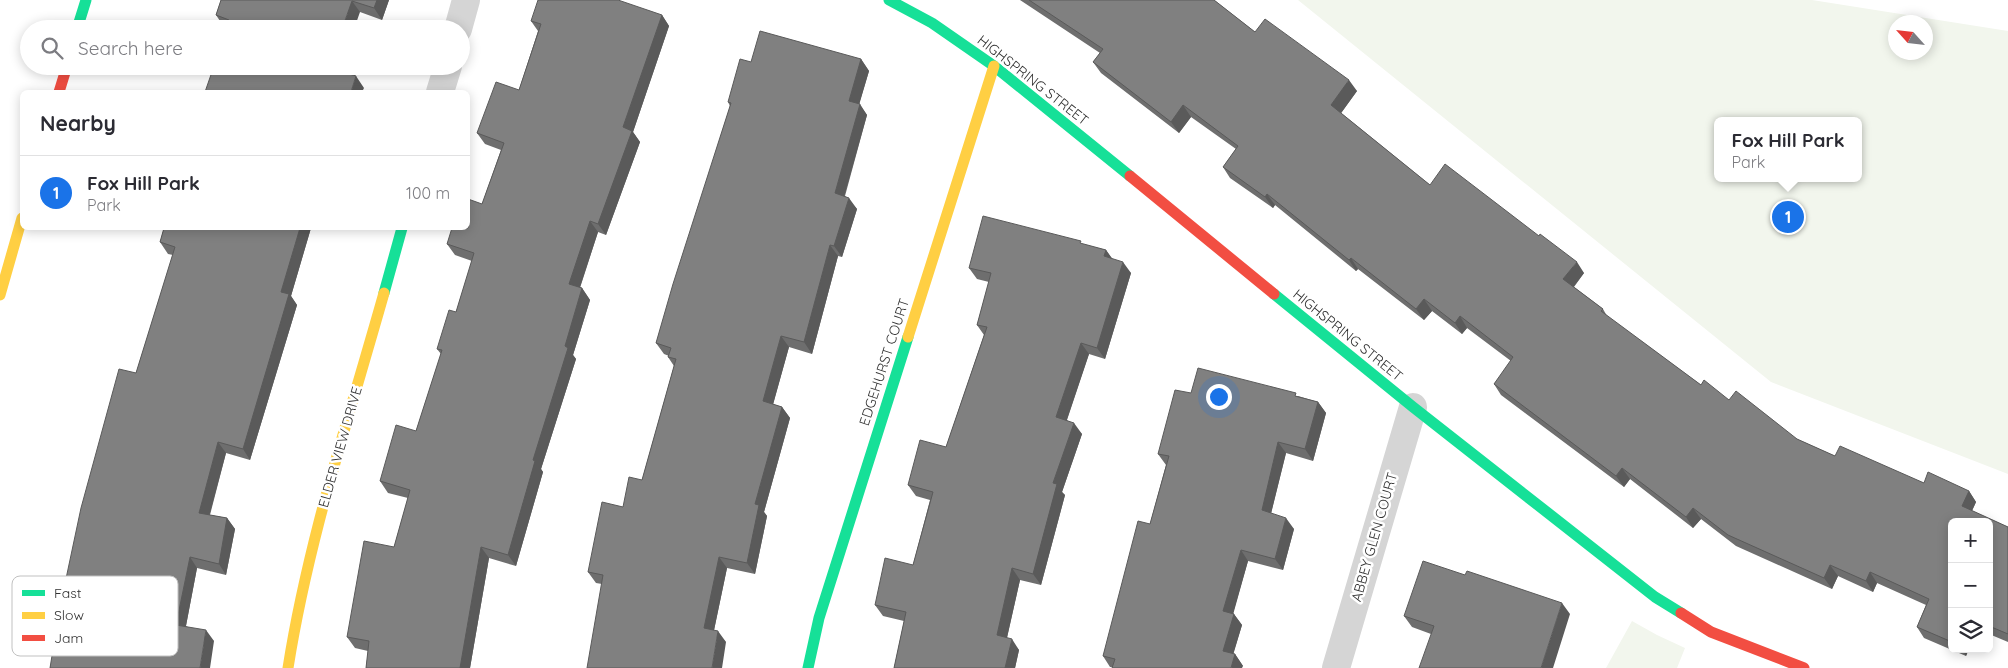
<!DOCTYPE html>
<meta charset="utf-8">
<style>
:root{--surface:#fff;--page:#f2f2f3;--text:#2b2b33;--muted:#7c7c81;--line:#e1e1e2;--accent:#1a73e8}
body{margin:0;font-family:Quicksand,sans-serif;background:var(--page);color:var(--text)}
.controls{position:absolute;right:15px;bottom:15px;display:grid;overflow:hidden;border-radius:8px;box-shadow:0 2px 12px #0003}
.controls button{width:45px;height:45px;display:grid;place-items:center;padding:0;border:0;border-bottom:1px solid var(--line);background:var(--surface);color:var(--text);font:25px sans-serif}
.compass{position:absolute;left:1888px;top:15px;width:45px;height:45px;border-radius:50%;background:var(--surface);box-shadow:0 2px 12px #0003;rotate:297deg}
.you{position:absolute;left:1218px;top:396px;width:18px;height:18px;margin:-12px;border:4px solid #fff;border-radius:50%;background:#1a73e8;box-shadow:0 0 0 8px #1a73e833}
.badge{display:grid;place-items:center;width:32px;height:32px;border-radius:50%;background:var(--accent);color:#fff;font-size:16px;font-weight:700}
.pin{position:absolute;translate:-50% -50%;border:2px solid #fff;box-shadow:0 1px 5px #0006}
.popup{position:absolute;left:1714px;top:117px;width:148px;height:65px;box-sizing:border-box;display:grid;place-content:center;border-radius:8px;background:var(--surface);filter:drop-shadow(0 1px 4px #0005);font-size:16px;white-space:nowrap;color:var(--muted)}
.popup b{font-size:19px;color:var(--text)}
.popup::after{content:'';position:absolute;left:50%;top:100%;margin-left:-10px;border:10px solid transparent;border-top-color:var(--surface)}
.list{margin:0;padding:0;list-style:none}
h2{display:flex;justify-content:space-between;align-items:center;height:65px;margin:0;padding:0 20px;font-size:21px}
h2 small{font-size:16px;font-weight:400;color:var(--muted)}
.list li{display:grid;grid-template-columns:32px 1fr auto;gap:15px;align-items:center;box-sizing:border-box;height:75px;padding:0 20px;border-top:1px solid var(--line)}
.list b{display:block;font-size:19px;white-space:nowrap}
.list p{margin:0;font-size:16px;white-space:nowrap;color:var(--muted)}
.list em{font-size:16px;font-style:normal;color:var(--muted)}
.icon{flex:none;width:28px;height:28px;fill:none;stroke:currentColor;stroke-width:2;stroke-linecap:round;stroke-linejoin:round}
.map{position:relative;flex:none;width:2008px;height:668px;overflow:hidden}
.search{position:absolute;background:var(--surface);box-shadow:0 2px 12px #0003;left:20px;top:20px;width:450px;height:55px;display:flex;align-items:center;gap:12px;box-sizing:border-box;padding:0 18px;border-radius:28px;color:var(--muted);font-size:19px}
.panel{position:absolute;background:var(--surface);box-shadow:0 2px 12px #0003;left:20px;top:90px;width:450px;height:140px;border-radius:8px}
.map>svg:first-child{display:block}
.green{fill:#f2f6ed;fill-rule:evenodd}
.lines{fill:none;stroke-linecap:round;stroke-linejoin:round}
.street{stroke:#d5d5d5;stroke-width:28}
.fast{stroke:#16e098;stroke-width:11}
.slow{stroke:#ffcf43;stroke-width:11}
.jam{stroke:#f24e42;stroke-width:11}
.wall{fill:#6e6e6e}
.shaded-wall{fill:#5a5a5a}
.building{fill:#808080;stroke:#5a5a5a}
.labels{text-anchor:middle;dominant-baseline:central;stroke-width:5;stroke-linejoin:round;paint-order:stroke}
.street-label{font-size:14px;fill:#313131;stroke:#fff}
.key{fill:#fff;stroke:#c1c1c1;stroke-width:1}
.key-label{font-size:14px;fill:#313131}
</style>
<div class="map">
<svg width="2008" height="668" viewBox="0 0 2008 668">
<rect width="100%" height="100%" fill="#fff"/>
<path class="green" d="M1298,0H1812L2008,31V474L1771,382ZM1896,22H1926V52H1896ZM1718,121H1858V178H1718Z
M1632,621L1657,635L1685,648L1677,668H1606Z"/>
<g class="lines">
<path class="street" d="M458,29L466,0
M440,92L448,66
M1336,668L1413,407"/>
<path class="fast" d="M889,0L932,23L994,66L1130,176
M77,29L86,0
M384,293L402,228
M1274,294L1413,407L1655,597L1681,613
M808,668L819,618L908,337"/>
<path class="slow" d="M0,295L22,218
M908,337L994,66
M288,668C308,541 349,417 384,293"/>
<path class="jam" d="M59,92L67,66
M1130,176L1274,294
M1681,613L1711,632L1804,668"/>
</g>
<path class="wall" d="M221,0H389L382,20L360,12L227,28L224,27L216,15Z
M1020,0H1214L1255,32L1357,91L1341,113L1430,185L1584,273L1574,287L1603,309L1607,316L1701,385L1729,400L1797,439L1835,456L1924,483L1969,491L1976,502L1972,511L2008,527V642L1989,634V522H1952V649H1969L1966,656L1924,638L1917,627L1926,605L1877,583L1873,592L1838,576L1832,589L1736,546L1701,519L1693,528L1630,479L1624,487L1501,395L1494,384L1511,361L1467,328L1462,334L1432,311L1424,320L1358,269L1356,271L1275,205L1273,208L1230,178L1223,167L1236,149L1191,117L1179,133L1101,73L1093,62L1100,53Z
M662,15L669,26L633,132L640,142L606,235L598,232L580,288H582L590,300L573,355L576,359L541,469L543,472L516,566L489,558L470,668H366L368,651L355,648L347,637L394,547L408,498L388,493L380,481L416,431L441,354L437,349L456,312L472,261L455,255L447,244L482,204L501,150L485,144L477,133L519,90L538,31L531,21Z
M861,59L869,71L859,104L867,115L845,196L857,209L842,257L838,256L812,354L789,347L773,404L782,407L790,418L764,512L767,516L755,574L727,568L714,630L726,642L602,584L596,583L588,572L623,507L642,480L674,366L668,357L669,356L664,354L656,343L730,106L728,102Z
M164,228H311L291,296L297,305L250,460L226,453L210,515L227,518L235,529L226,575L197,568L186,626L214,641L50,668L136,373L173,255L168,254L160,242Z
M1082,244L1106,250L1112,259L1131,273L1105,359L1089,354L1067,420L1082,434L1062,492L1065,495L1041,585L1020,580L1007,638L1019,650L1015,668H894L904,621L883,616L875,605L913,565L930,500L916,496L908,485L946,447L984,335L977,325L989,282L977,279L969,268Z
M1191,393L1298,396L1318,402L1326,413L1313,461L1286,453L1271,513L1294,529L1283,570L1248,561L1233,613L1242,625L1233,654H1235L1243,666L1110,667L1103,656L1150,524L1166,465L1158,454Z
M1570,614L1431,634L1412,627L1404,616Z"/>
<path class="shaded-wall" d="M377,0H389L382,20L374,8Z
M352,1L360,12L354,29H342Z
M662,15L669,26L633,132L640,142L606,235L598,224L623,127Z
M861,59L869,71L857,112L849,101Z
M330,66H341L337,79L329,68Z
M356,76L364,88L362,92H351Z
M1349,80L1357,91L1339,116L1331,105Z
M860,104L867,115L842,204L835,193Z
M1183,105L1191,117L1179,133L1171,122Z
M1267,194L1275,205L1273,208L1265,197Z
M849,198L857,209L842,257L834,246Z
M590,221L598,232L577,296L569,284Z
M300,228H311L291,296L297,305L250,460L243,449L281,292Z
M830,245L838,256L812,354L804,342Z
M1106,250L1114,261L1104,256Z
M1351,258L1358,269L1356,271L1349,260Z
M1123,262L1131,273L1105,359L1097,348Z
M1577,262L1584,273L1571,290L1563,279Z
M582,288L590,300L573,355L576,359L541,469L543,472L516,566L508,555L533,460L565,346Z
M1424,299L1432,311L1424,320L1416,309Z
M1460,316L1467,328L1462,334L1455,323Z
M781,336L789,347L771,412L763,401Z
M1081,343L1089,354L1064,428L1056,417Z
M1318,402L1326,413L1313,461L1305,449Z
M782,407L790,418L764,512L767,516L755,574L747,563L755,504Z
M1074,423L1082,434L1062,492L1065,495L1041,585L1033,574L1053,483Z
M218,442L226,453L207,524L199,513Z
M1278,442L1286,453L1269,522L1262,510Z
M1622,468L1630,479L1624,487L1616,476Z
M1969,491L1976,502L1969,517L1962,506Z
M1693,508L1701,519L1693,528L1686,517Z
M227,518L235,529L226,575L219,564Z
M1286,518L1294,529L1283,570L1275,559Z
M481,547L489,558L470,668H460Z
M1241,550L1248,561L1231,622L1223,611Z
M190,557L197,568L184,636L176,625Z
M719,557L727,568L712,640L704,628Z
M1830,565L1838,576L1832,589L1824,578Z
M1012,568L1020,580L1005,646L997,635Z
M1870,572L1877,583L1873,592L1866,581Z
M1562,603L1570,614L1553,668H1541Z
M1234,614L1242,625L1231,662L1223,651Z
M206,630L214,641L210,668H200Z
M718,631L726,642L722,668H712Z
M1012,639L1019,650L1015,668H1005Z
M1962,649H1969L1966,656Z
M1235,654L1243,666L1242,668H1231Z"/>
<path class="building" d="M221,0H377L374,8L352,1L342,29H226L229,20L216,15Z
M538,0H618L662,15L623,127L632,131L598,224L590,221L569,284L582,288L565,346L568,348L533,460L535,461L508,555L481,547L460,668H366L369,641L347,637L364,541L394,547L410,490L380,481L396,425L416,431L442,350L437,349L449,310L456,312L474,253L447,244L452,228H468V199L482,204L504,143L477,133L496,82L519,90L541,24L531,21Z
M1029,0H1214L1255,32L1265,19L1349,80L1331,105L1430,185L1445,164L1539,236L1540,234L1577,262L1563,279L1603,309L1601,311L1701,385L1704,380L1729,400L1736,391L1797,439L1835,456L1840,446L1924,483L1928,472L1969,491L1962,506L2008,527V634L1989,626V522H1952V642L1917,627L1929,599L1870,572L1866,581L1830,565L1824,578L1728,535L1693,508L1686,517L1622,468L1616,476L1494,384L1513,357L1460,316L1455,323L1424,299L1416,309L1351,258L1349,260L1267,194L1265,197L1223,167L1238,146L1183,105L1171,122L1093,62L1103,49Z
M760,31L861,59L849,101L860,104L835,193L849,198L834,246L830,245L804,342L781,336L763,401L782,407L755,504L759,505L747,563L719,557L704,628L718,631L712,668H587L603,575L588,572L602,502L623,507L629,477L642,480L676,359L668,357L671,348L656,343L673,284L731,103L728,102L740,59L751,62Z
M214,66H330L329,68L356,76L351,92H205Z
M983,216L1081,241L1080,243L1106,250L1104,256L1123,262L1097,348L1081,343L1056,417L1074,423L1053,483L1057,484L1033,574L1012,568L997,635L1012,639L1005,668H894L906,612L875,605L885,558L913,565L933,492L908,485L920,440L946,447L987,327L977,325L991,273L969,268Z
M164,228H300L281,292L289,294L243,449L218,442L199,513L227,518L219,564L190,557L176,625L206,630L200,668H50L60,607L81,508L119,369L136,373L175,247L160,242Z
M1198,368L1296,393L1295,396L1318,402L1305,449L1278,442L1262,510L1286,518L1275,559L1241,550L1223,611L1234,614L1223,651L1235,654L1231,668H1112L1115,659L1103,656L1138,521L1150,524L1169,456L1158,454L1175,390L1191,393Z
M1423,561L1465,575L1467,571L1562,603L1541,668H1419L1434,626L1404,616Z"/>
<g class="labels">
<g class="street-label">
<text transform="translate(1033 80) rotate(38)">HIGHSPRING STREET</text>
<text transform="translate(1348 335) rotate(39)">HIGHSPRING STREET</text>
<text transform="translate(884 362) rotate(-72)">EDGEHURST COURT</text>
<text transform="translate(340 447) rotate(-74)">ELDER VIEW DRIVE</text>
<text transform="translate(1374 537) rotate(-74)">ABBEY GLEN COURT</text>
</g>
</g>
<rect x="12" y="576" width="166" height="80" rx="8" class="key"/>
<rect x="22" y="590" width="23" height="6" fill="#16e098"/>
<rect x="22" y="612" width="23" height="7" fill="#ffcf43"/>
<rect x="22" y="635" width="23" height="6" fill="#f24e42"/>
<g class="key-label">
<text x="54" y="598">Fast</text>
<text x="54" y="620">Slow</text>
<text x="54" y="643">Jam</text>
</g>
</svg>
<div class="controls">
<button>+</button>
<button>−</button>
<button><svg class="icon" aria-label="layers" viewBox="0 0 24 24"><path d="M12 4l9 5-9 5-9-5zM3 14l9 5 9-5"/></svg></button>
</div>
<svg class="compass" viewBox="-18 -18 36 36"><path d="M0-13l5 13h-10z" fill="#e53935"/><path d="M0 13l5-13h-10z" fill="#7c7c81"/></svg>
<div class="you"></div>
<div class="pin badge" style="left:1788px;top:217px">1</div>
<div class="popup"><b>Fox Hill Park</b>Park</div>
<div class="search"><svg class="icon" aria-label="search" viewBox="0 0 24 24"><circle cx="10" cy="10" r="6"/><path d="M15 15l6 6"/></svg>Search here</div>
<section class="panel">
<h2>Nearby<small></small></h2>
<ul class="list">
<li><span class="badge">1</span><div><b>Fox Hill Park</b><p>Park</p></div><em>100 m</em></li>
</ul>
</section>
</div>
